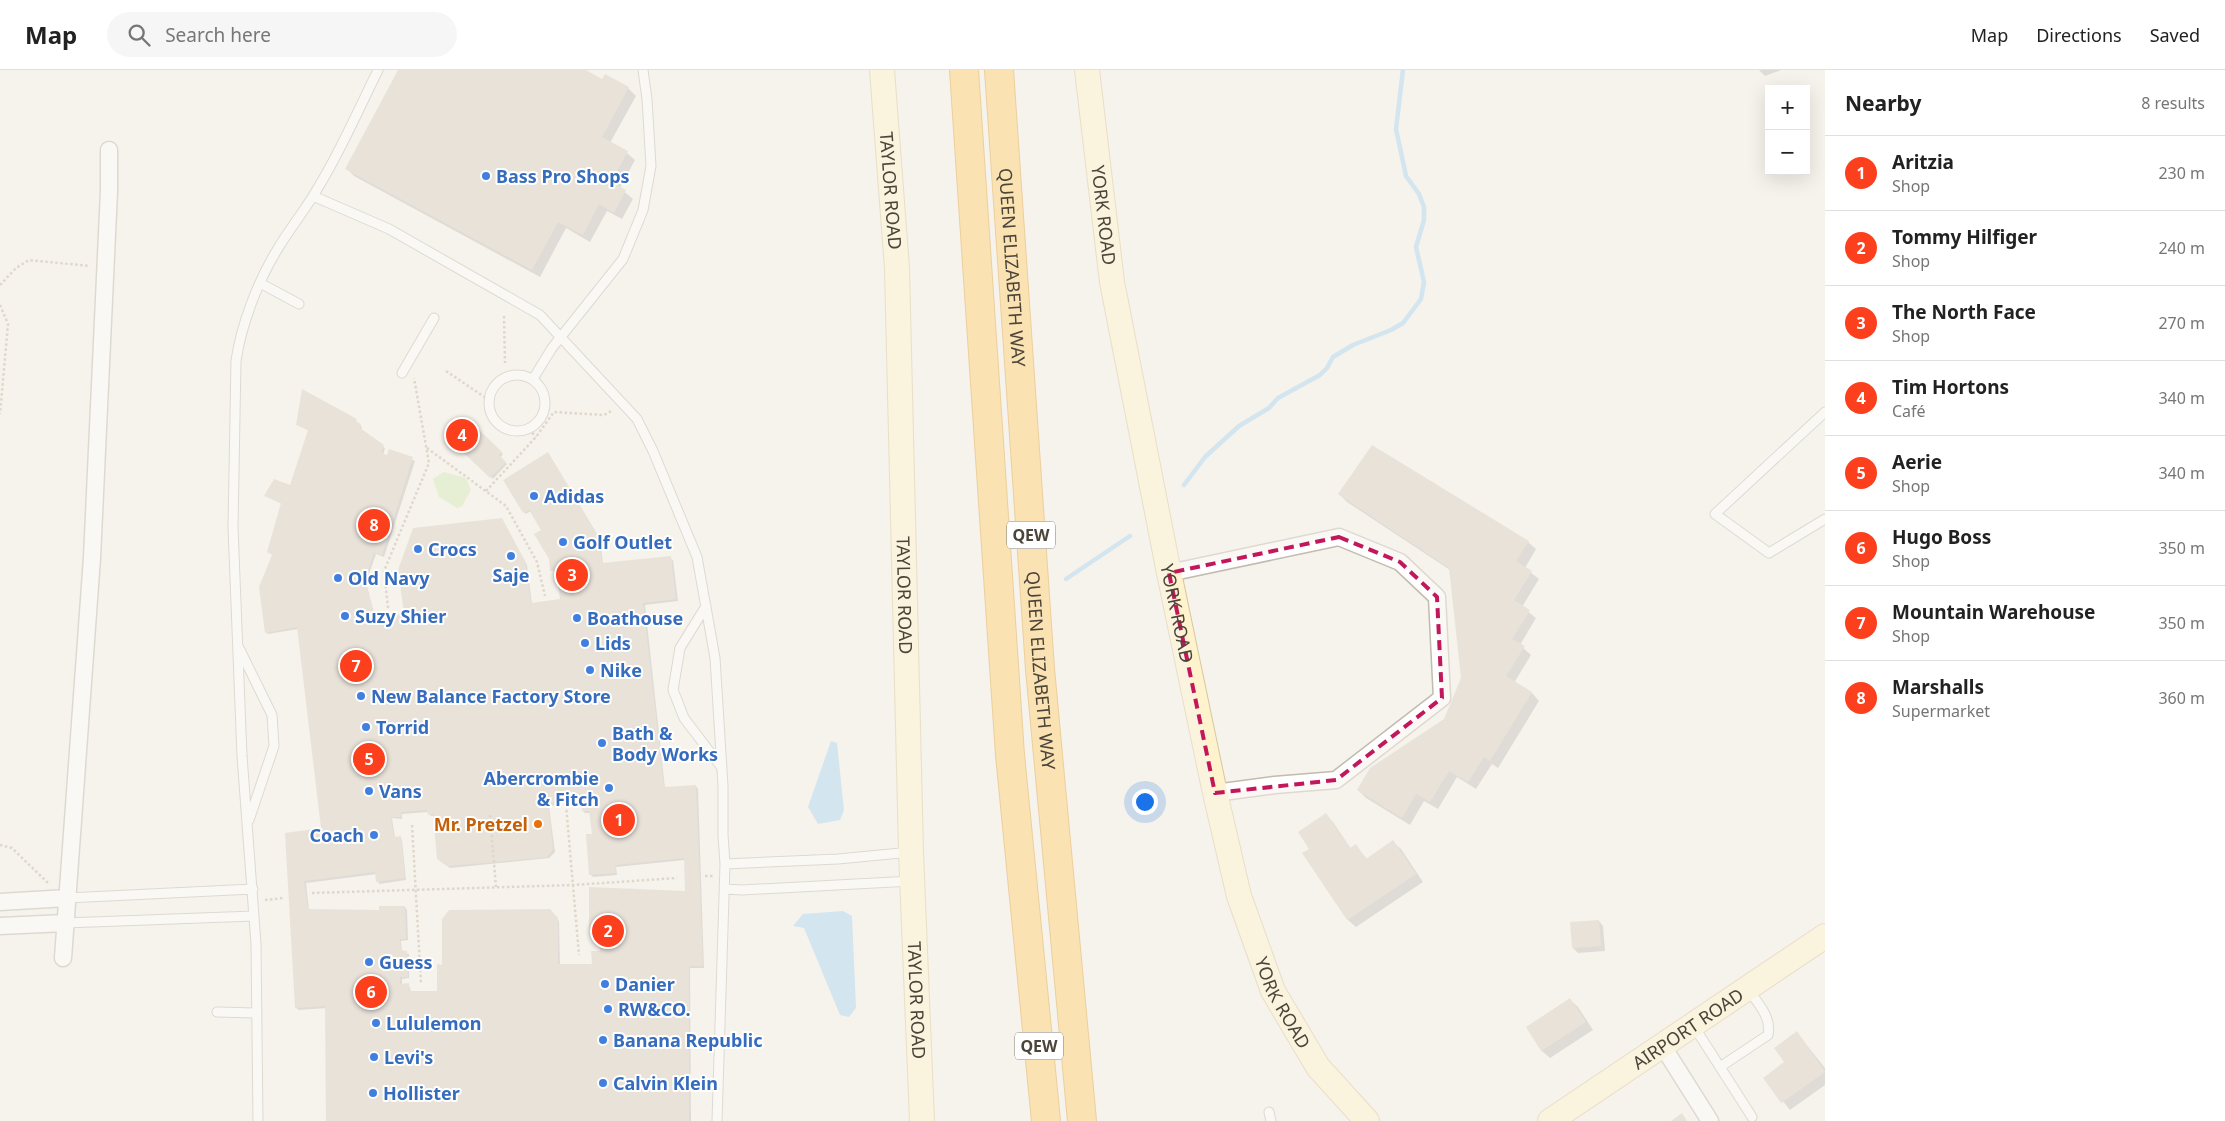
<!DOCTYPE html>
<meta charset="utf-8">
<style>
:root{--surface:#fff;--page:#f6f6f6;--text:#222;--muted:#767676;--line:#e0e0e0;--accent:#fc3f1d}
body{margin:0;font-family:"Noto Sans",sans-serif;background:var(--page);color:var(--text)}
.controls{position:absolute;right:15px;top:15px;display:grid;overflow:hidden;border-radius:0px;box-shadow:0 5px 20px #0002}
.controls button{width:45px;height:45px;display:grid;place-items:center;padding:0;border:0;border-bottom:1px solid var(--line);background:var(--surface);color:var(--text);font:25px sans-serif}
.you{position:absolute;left:1144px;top:731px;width:18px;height:18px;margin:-12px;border:4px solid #fff;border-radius:50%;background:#1a73e8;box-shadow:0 0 0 8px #1a73e833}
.badge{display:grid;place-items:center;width:32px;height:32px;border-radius:50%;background:var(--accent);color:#fff;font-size:16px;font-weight:700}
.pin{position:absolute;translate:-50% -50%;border:2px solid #fff;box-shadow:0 1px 5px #0006}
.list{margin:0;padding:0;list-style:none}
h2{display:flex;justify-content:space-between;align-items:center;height:65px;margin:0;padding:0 20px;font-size:21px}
h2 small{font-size:16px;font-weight:400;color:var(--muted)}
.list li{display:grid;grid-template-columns:32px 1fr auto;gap:15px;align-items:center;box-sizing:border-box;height:75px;padding:0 20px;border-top:1px solid var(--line)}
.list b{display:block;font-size:19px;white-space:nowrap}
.list p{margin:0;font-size:16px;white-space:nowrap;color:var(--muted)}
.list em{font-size:16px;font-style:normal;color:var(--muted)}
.icon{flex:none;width:28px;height:28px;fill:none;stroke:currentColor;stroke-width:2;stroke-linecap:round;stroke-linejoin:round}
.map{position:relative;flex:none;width:1825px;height:1051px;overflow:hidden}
header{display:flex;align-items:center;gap:30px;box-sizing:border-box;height:70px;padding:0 25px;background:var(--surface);border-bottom:1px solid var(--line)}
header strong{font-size:24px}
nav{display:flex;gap:28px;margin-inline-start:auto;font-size:18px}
.search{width:350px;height:45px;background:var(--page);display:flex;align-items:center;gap:12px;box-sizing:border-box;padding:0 18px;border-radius:28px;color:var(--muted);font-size:19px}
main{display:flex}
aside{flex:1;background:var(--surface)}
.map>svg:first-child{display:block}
.green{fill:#d2eab5}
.water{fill:#a9d4f2}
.shadow{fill:#0003;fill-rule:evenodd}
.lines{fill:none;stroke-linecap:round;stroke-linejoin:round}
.stream{stroke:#a9d4f2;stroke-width:4.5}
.building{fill:#d8cfc1;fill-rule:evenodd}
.service-casing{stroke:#c2bbae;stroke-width:11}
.minor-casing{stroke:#c2bbae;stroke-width:19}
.secondary-casing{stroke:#d6c79b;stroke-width:26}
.motorway-casing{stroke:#e0a43c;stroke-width:30}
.path{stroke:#c4b79f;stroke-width:2.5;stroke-dasharray:2.5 2.5;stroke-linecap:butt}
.service{stroke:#fff;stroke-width:9}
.minor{stroke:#fff;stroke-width:16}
.secondary{stroke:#fff3cd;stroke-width:24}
.motorway{stroke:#ffcf6e;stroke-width:28}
.marked{fill:none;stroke:#c2185b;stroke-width:4;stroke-dasharray:10 6;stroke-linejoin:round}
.shop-dot{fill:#3f7fe0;stroke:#fff;stroke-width:2}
.food-dot{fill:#e8710a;stroke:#fff;stroke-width:2}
.labels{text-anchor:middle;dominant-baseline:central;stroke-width:4;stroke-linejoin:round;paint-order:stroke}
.shield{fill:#fff;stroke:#817c74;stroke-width:1}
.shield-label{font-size:16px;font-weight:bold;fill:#4b4439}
.shop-label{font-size:18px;font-weight:bold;fill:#366cbe;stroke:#fff;text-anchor:start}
.street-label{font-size:18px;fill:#4b4439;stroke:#fff}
.food-label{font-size:18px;font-weight:bold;fill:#c56008;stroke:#fff;text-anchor:end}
</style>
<header>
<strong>Map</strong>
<div class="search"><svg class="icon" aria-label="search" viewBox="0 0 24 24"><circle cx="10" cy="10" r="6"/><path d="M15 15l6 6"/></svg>Search here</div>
<nav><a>Map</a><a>Directions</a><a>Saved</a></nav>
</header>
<main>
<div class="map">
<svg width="1825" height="1051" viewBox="0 0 1825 1051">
<rect width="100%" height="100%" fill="#f6f3ec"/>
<path class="green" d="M444,402L466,408L471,420L462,436L457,438L439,427L433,409Z"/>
<path class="water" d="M831,671L837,673L844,740L840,750L818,754L808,737Z
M843,841L852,846L856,938L849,947L840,945L804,858L793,856L803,844Z"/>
<path class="shadow" d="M400,0H583L602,10L628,18L636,26L610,73L627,83L635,90L620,118L633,129L622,149L607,141L590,172L566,158L540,207L354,106L346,98Z
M1759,0H1781L1765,6Z
M356,350L357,353L362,357L361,361L385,378L383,385L388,387L390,381L415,391L384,487L376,484L366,512L376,551L405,544L503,452L527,495L532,534L561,530L557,503L551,500L550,488L543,461L531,441L526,444L524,442L505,411L550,386L600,469L603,494L670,488L673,490L678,531L645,535L665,718L696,716L698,719L704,898H690L691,1051H327V938L299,940L296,938L286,764L322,760L299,559L268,564L266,562L273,485L282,434L266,426L291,416L309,361L297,354ZM582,726L583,741L585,743H590L594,765L591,805L593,807L617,805L616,797L685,790L687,822L590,858L599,861L601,882L593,896L560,895L559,851L549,841L444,896L438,922H411L409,915H402V909L409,908V884L402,882L401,871L408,870L407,840L405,837L380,841L309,840L306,813L377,804L379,814L406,810L402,770L400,768H395L392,748L402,749V744L428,742L431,746H434L440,791L450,798L549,788L555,782L549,736L557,735V728Z
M473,355L503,384L500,388L507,394L493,409L447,365L469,360Z
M1339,424L1528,472L1536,479L1525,498L1539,509L1522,537L1536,548L1520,575L1531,585L1514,613L1532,623L1539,631L1498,698L1492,694L1476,719L1457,707L1438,739L1424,731L1410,755L1366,728L1358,720L1445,650L1462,608L1450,500L1347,432Z
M1326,745L1333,752L1351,779L1356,776L1367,789L1393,772L1401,779L1423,812L1356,857L1348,850L1304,784L1311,779Z
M1599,851L1603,856L1605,881L1578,883L1573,878Z
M1570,930L1578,937L1593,960L1550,988L1542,981L1527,958Z
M1797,963L1825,998V1015L1790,1040L1764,1008L1786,992Z"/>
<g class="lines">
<path class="stream" d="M1184,415L1205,387L1239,356L1269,338L1278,328L1320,305L1327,298L1333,287L1353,275L1391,260L1403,253L1421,229L1424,212L1416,177L1424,150V137L1419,124L1406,106L1396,59L1403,0
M1066,509L1130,466"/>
</g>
<path class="building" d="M398,0H586L602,9L605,4L629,17L602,67L628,81L611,112L626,120L614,143L599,134L583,165L558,152L532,200L345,99Z
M302,319L357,349L355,351L361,354L360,358L384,375L381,383L387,385L389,379L413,387L382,485L374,483L365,509L375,550L404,543L398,500L413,458L502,448L525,491L531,533L560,529L556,501H550L549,489L534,464L541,460L529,440L523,443L503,410L548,382L598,466L602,493L671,486L676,529L643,533L664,717L696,715L703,896H689V1051H326L325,936L295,938L285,763L321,758L297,557L265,563L259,517L272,485L267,482L281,433L264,426L274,409L290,415L308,360L296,355ZM581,724L582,741H589L592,764H586L589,805L616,803L615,795L684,788L685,821L589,817V859L598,860L600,881H591L592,894H558V848L550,839L449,840L442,849V895L437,894V921H409V913L400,914V907H408L407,881L401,880L400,869H406L405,836H379V840L308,839L304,811L375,802L376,812L405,808L401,766L394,767L391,747H401V742L427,740L428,745L433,744L437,789L447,796L495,792L547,787L553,779L548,734L555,733V726Z
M460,349L469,358L473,354L502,382L499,385L506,392L490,408L445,365Z
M1372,375L1529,471L1516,491L1532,501L1514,530L1530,540L1512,569L1525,576L1506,606L1532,622L1490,691L1484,687L1468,712L1449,701L1430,732L1416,724L1402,748L1357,720L1370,698L1444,649L1461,608L1449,498L1338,424Z
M1326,743L1350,778L1356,774L1366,789L1393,770L1416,804L1347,850L1302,783L1309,779L1298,762Z
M1599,850L1601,876L1572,878L1570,852Z
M1570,928L1586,952L1541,981L1526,957Z
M1797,961L1825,1002L1781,1033L1763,1008L1784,992L1774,978Z
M1682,1043L1687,1051H1671Z"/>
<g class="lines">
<defs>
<path id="service" d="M313,126L389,159L540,245L637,349L653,381L697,487L715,588L723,716V765L725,794L717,1051
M260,213L299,234
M402,303L434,248
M489 333a28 28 0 1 1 56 0a28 28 0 1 1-56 0Z
M533,309L552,278L623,189L643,140L651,96L647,29L643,0
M1825,342L1715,444L1769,483L1825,449
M706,536L680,578L673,620L684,648L722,698
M239,578L272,645L274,676L249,750
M725,794L838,789L911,782
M725,819L742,820L912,811
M67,828L253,819
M65,853L254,846
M1747,918C1757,932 1772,947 1768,965L1720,997L1752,1047
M217,942L257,943
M1693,955L1720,997
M1269,1042L1271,1051
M258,1051L256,874L242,686L233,457L236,291C241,255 258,211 277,180C288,161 302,144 313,126C338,86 357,43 378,0"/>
<path id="minor" d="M1169,503L1339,467L1400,492L1437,527L1442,628L1336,710L1275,715L1215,723
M0,832L67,828
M0,856L65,853
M63,888L92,488L109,121V80
M1662,975L1710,1051"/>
<g id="secondary">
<path id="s1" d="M882,0L897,198L911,782L922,1051"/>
<path id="s2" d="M1087,0L1112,212L1169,503L1215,723L1239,826L1273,921L1318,997L1367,1051"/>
<path id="s3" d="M1550,1051L1825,866"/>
</g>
<g id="motorway">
<path d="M964,0L1010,685L1046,1051"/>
<path id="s4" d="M999,0L1040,599L1082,1051"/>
</g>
</defs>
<use href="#service" class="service-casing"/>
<use href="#minor" class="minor-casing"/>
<use href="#secondary" class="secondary-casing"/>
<use href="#motorway" class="motorway-casing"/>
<path class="path" d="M0,215L16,198L29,190L89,196
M0,235L8,254L0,344
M504,246L505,293
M446,301L489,330
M529,359L536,367
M427,378L506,436L537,492L545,526
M486,421L536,367L554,342L604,345L613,340
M388,538L384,501L429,393L414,308
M566,735L579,885
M490,745L496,817
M412,755L421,913
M0,775L12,778L49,814
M705,806H714
M312,823L573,815L677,808
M265,830L283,828"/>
<use href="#service" class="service"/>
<use href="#minor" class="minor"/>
<use href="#secondary" class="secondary"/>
<use href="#motorway" class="motorway"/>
</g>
<path d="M0 0H1825V1051H0ZM1339,467L1400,492L1437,527L1442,628L1336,710L1215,723L1169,503Z" fill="#f6f3ec" fill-opacity=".55" fill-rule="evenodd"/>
<path class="marked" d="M1339,467L1400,492L1437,527L1442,628L1336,710L1215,723L1169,503Z"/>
<g class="shop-dot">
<circle cx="486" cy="106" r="5"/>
<circle cx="534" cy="426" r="5"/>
<circle cx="563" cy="472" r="5"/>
<circle cx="418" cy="479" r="5"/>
<circle cx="511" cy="486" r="5"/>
<circle cx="338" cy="508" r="5"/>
<circle cx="345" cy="546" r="5"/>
<circle cx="577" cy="548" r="5"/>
<circle cx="585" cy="573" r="5"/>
<circle cx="590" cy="600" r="5"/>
<circle cx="361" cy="626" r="5"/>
<circle cx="366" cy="657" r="5"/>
<circle cx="602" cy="673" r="5"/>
<circle cx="609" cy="718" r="5"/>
<circle cx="369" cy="721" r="5"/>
<circle cx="374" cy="765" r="5"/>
<circle cx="369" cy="892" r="5"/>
<circle cx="605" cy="914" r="5"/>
<circle cx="608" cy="939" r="5"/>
<circle cx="376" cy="953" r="5"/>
<circle cx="603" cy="970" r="5"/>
<circle cx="374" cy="987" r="5"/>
<circle cx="603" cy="1013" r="5"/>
<circle cx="373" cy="1023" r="5"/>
</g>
<circle class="food-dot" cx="538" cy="754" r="5"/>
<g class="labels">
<g class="shield">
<rect x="1007" y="451.5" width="48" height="27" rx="4"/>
<rect x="1015" y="962.5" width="48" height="27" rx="4"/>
</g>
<g class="shield-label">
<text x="1031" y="465">QEW</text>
<text x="1039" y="976">QEW</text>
</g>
<g class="shop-label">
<text x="496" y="106">Bass Pro Shops</text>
<text x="544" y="426">Adidas</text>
<text x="573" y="472">Golf Outlet</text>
<text x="428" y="479">Crocs</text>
<text x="511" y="505" text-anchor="middle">Saje</text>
<text x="348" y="508">Old Navy</text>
<text x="355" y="546">Suzy Shier</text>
<text x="587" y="548">Boathouse</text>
<text x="595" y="573">Lids</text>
<text x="600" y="600">Nike</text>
<text x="371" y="626">New Balance Factory Store</text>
<text x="376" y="657">Torrid</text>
<text x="612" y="663">Bath &amp;<tspan x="612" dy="21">Body Works</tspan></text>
<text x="599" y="708" text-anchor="end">Abercrombie<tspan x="599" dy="21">&amp; Fitch</tspan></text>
<text x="379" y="721">Vans</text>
<text x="364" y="765" text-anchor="end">Coach</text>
<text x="379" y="892">Guess</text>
<text x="615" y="914">Danier</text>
<text x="618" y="939">RW&amp;CO.</text>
<text x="386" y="953">Lululemon</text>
<text x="613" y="970">Banana Republic</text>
<text x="384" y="987">Levi's</text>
<text x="613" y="1013">Calvin Klein</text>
<text x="383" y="1023">Hollister</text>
</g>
<g class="street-label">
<text stroke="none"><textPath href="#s1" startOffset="121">TAYLOR ROAD</textPath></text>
<text stroke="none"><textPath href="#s2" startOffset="146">YORK ROAD</textPath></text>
<text stroke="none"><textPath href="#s4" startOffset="198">QUEEN ELIZABETH WAY</textPath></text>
<text stroke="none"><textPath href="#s1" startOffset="526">TAYLOR ROAD</textPath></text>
<text stroke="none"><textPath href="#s2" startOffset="551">YORK ROAD</textPath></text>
<text stroke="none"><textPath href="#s4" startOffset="602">QUEEN ELIZABETH WAY</textPath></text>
<text stroke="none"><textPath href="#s1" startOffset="931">TAYLOR ROAD</textPath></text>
<text stroke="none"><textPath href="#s2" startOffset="956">YORK ROAD</textPath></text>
<text stroke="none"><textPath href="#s3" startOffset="166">AIRPORT ROAD</textPath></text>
</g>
<g class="food-label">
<text x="528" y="754">Mr. Pretzel</text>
</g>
</g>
</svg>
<div class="controls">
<button>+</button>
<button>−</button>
</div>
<div class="you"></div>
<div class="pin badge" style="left:619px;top:750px">1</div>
<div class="pin badge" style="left:608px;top:861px">2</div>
<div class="pin badge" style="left:572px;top:505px">3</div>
<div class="pin badge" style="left:462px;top:365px">4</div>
<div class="pin badge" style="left:369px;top:689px">5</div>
<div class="pin badge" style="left:371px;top:922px">6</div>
<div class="pin badge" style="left:356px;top:596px">7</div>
<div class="pin badge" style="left:374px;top:455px">8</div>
</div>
<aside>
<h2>Nearby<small>8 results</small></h2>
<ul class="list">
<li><span class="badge">1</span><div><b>Aritzia</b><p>Shop</p></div><em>230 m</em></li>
<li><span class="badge">2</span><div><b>Tommy Hilfiger</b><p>Shop</p></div><em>240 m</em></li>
<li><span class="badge">3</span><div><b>The North Face</b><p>Shop</p></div><em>270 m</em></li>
<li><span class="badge">4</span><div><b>Tim Hortons</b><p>Café</p></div><em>340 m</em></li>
<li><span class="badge">5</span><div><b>Aerie</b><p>Shop</p></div><em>340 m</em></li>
<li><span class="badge">6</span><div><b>Hugo Boss</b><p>Shop</p></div><em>350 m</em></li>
<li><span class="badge">7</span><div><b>Mountain Warehouse</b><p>Shop</p></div><em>350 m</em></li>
<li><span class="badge">8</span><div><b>Marshalls</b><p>Supermarket</p></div><em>360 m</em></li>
</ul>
</aside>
</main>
